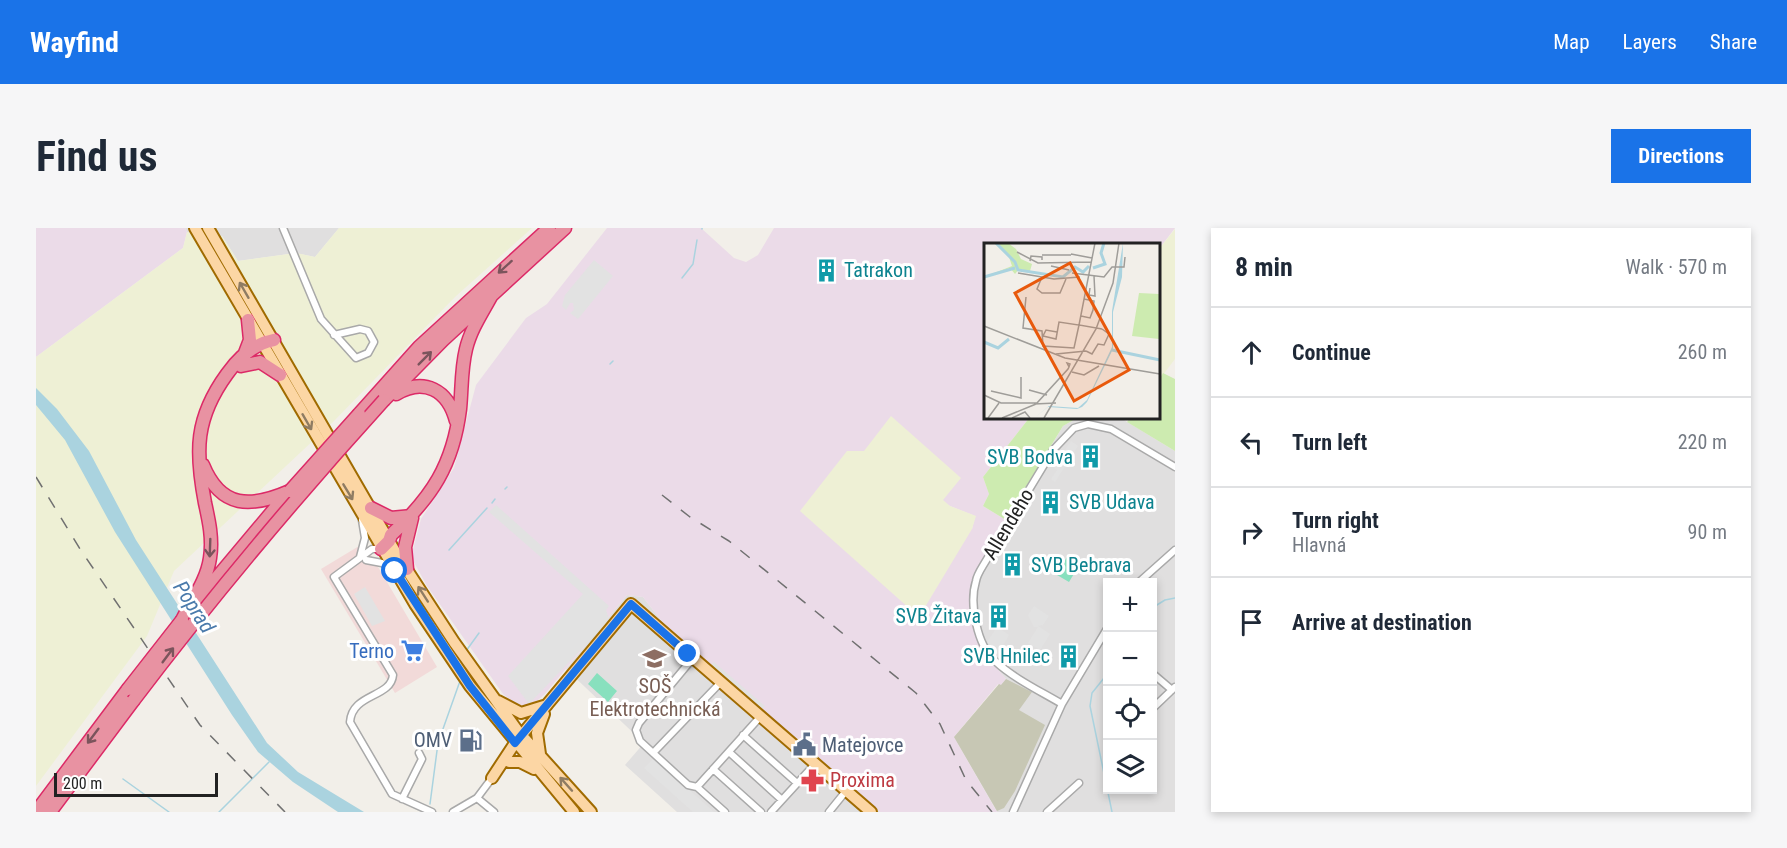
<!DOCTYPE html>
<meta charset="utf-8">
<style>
:root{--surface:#fff;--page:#f6f6f7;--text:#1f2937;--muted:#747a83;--line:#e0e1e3;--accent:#1a73e8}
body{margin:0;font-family:"Roboto Condensed",sans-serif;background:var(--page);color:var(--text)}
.controls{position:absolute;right:18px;bottom:18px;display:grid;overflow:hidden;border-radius:0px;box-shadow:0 3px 9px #0003}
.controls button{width:54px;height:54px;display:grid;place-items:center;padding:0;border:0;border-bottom:2px solid var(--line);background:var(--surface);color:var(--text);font:30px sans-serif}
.scale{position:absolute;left:18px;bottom:15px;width:164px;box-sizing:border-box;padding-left:6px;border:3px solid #222;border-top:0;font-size:16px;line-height:21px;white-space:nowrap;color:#222;-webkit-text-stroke:4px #fff;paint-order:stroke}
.stop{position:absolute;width:18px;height:18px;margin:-14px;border:4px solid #1a73e8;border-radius:50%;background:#fff}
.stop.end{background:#1a73e8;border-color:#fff;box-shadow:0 2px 6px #0008}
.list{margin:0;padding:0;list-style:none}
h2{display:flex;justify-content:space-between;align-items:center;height:78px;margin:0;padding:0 24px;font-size:26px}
h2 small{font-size:20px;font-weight:400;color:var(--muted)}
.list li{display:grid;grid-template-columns:39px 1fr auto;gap:18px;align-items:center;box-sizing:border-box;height:90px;padding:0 24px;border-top:2px solid var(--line)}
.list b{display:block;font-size:22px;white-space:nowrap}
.list p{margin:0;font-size:20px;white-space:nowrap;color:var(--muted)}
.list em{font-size:20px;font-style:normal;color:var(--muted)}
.icon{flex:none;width:33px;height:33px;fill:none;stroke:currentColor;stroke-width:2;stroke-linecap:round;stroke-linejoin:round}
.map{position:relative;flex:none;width:1139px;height:584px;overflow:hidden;border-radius:0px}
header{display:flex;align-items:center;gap:36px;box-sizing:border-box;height:84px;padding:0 30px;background:var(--accent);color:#fff}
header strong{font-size:28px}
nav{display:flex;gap:33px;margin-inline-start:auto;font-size:21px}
.intro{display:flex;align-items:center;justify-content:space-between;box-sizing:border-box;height:144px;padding:0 36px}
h1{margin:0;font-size:42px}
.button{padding:15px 27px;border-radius:0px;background:var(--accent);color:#fff;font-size:21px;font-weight:700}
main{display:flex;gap:36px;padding:0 36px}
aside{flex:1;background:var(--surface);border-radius:0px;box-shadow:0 3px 9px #0003}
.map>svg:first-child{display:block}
.residential{fill:#e0dfdf;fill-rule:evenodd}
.commercial{fill:#f2dad9}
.industrial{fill:#ebdbe8;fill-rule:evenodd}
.construction{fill:#c7c7b4}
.farmland{fill:#eef0d5}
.grass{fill:#cdebb0}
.pitch{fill:#88e0be}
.parking{fill:#e2e2e2}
.water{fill:#aad3df}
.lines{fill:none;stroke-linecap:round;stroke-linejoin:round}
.stream{stroke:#aad3df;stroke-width:1.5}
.minor-casing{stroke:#a9a9a9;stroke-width:9}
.primary-casing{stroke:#a06b00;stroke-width:14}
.motorway-casing{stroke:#dc2a67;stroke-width:15}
.minor{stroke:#fff;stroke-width:6}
.primary{stroke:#fcd6a4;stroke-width:10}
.motorway{stroke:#e892a2;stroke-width:12}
.rail{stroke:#707070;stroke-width:1.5;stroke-dasharray:12 12;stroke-linecap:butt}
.motorway-bridge-casing{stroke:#dc2a67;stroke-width:15;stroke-linecap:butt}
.motorway-bridge{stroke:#e892a2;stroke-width:12}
.oneway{stroke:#7b545c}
.oneway2{stroke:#8f7c63}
.route{stroke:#1a73e8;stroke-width:8}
.labels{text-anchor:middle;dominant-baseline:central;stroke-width:6;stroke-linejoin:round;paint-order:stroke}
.culture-label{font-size:20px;fill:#0d838f;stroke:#fff;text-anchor:start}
.street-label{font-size:20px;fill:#222;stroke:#fff}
.shop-label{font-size:20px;fill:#366cbe;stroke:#fff;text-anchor:end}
.education-label{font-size:20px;fill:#785e54;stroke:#fff}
.service-label{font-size:20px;fill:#4e5e75;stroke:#fff;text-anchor:end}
.health-label{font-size:20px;fill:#be3a42;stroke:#fff;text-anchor:start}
.water-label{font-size:21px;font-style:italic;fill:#4a7aab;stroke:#fff}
.inset-river{fill:none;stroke:#aad3df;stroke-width:3}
.inset-road{fill:none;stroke:#9f9d99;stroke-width:1.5}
.view{fill:#e8590c;fill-opacity:0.15;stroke:#e8590c;stroke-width:3}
.inset-edge{fill:none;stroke:#222;stroke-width:3}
</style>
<header>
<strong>Wayfind</strong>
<nav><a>Map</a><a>Layers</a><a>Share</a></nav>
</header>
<div class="intro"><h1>Find us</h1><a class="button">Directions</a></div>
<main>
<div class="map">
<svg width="1139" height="584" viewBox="0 0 1139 584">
<rect width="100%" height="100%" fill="#f2efe9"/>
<path class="residential" d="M149,0H303L279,29L260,25L202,33L186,8L151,4Z
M1043,189H1083L1139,223V584H961L918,509L970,451L953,431L943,411L935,380L937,350L1027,198ZM1072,355H1116V562H1072Z
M591,367L607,369L624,391L650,416L844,584H641L589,537L608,515L530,441Z"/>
<path class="commercial" d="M328,315L401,439L359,465L285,341Z"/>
<path class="industrial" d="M0,0H149L151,4L147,20L0,129Z
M571,0H665L698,30L710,34L722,27L738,0H1139L1123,21L1122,16H950V189H994L947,249L953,266L947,278L970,292L937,350L935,380L943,411L953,431L970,451L964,458L962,456L918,509L961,584H844L650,416L624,391L607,369L591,367L509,466L495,478L481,477L467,466L391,358L375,329L385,291L418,240L440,157L490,90L511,76ZM828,223L914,278L939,288L936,301Z"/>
<path class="construction" d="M970,451L996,464L983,482L1009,497L979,563L968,580L961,583L918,509L963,456L965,457Z"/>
<path class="farmland" d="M303,0H496L419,69L297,194L138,343L111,408L0,558V129L147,20L151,4L186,8L202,33L260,25L279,29Z
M1139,1V131L1123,152V21Z
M855,188L925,250L907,272L914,278L940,288L936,301L883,389L764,283L811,223H828Z"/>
<path class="grass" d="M1127,145L1139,151V223L1091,194L1095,189H1122L1123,152Z
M994,189H1043L1027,198L970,292L947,278L953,266L947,249Z"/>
<path class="pitch" d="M1032,327L1045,334L1033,354L1021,347Z
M561,445L581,463L572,474L552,456Z"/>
<path class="parking" d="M558,32L577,48L542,91L534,85L538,82L537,75H534L530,82L526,78L529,67Z
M1035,213L1042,218L1019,254L1015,251L1021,242L1018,240Z
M460,277L573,378L570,382L573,391L564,402L493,476L472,448L547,366L453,284Z
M329,359L349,393L336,398L318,366Z
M998,378L1013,388L1007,397L1002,398L1014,406L1004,422L992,415L1002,399H998L992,387Z
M961,399L973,407L962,426L951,414Z
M678,434L729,478L726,481L675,437Z
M618,530L678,584H657L608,540Z"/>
<path class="water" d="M0,160L21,181L53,223L100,312L231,515L262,544L328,584H302L257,554L222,524L196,487L79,304L29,212L0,177Z"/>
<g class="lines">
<path class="stream" d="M666,1V0
M646,50L657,36L661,12
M574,136L577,133
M469,261L471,259
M456,275L459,271
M413,322L451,280
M1116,380L1129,372L1139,370
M430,423L443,405
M1072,445L1056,465L1054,478L1076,584
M87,551L133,584
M394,576L402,515L424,453
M183,584L233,534"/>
<defs>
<path id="minor" d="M247,0L285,91L320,130L332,125L338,114L332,103L324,101L298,107
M345,321H336L298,349L357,447C355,470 316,465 314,494L356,566L396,584
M324,329L329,310L326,292
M330,332L346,335L357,342
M1102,355L1139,322
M657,430L603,495L600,502L604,513L652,557L661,559L689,584
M1116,445L1136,462
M1026,476C1004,463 977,450 959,433C941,417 933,376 940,353C941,347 945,341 948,336L1017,222L1038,200L1052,196L1075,201L1139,239
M1116,481L1139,459
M707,507L761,555
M693,524L746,572
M617,525L685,454
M677,541L725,584
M661,559L724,489
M441,570L458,584
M366,571L386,531L383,525
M417,584L441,570L456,550
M735,584L778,537
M793,584L810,563
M977,584L1026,476L1072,399
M1011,584L1043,555"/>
<path id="primary" d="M159,0L379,376L434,458L538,584
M172,0L360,325L418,414L481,502L555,584
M462,473L485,485L511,477
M504,526L501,505L508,486
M473,534H484L498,541
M456,550L479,515L595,376L835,584"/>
<path id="motorway" d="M209,125L214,112L212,92
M205,138L224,134L244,147
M360,166C388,149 412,162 420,193
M348,172L407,112L529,0
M323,186L383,119L513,0
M167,237C185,281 215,280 254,263
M335,280L355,290L376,288
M345,321L353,313L355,307C396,269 417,237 424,181C426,161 425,141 430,121C435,100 448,82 458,63
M371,341L369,319L376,290
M162,372L251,266
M146,392C156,372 171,352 174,330C177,311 173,293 169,275C159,223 159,190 191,146C203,129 217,116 238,112
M0,584L92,461
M14,584L97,473"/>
</defs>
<use href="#minor" class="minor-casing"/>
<use href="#primary" class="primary-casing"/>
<use href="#motorway" class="motorway-casing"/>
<use href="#minor" class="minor"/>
<use href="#primary" class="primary"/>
<use href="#motorway" class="motorway"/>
<path class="rail" d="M0,249L44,321L164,497L249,584
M626,267L654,289L693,313L880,465L904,496L930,552L956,584"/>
<defs>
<path id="motorway-bridge" d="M254,263L323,186
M92,461L146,392
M97,473C176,369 260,269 348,172"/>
</defs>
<use href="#motorway-bridge" class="motorway-bridge-casing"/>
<use href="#motorway-bridge" class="motorway-bridge"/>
</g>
<defs><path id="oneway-shaft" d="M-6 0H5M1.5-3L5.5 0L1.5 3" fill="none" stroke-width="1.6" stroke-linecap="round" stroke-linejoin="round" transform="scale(1.5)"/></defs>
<g class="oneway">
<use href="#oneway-shaft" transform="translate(469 39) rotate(138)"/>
<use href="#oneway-shaft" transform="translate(389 130) rotate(-45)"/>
<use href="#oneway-shaft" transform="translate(174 320) rotate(92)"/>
<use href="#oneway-shaft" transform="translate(132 427) rotate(-53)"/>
<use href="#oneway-shaft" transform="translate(57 508) rotate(127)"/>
</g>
<g class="oneway2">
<use href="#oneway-shaft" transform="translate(208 62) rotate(-120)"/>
<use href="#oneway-shaft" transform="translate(271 194) rotate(60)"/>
<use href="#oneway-shaft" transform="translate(312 264) rotate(59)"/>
<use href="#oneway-shaft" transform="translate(387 366) rotate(-123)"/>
<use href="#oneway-shaft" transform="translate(530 556) rotate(-132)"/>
</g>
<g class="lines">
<path class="route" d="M359,343L434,458L479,515L595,376L652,426"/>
</g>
<defs>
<symbol id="building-bare" viewBox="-9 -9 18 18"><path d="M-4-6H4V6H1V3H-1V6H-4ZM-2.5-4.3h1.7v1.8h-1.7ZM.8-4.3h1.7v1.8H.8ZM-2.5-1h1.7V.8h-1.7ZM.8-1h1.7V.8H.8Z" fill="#0f9aa8" stroke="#fff" stroke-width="2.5" paint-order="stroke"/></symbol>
<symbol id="supermarket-bare" viewBox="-9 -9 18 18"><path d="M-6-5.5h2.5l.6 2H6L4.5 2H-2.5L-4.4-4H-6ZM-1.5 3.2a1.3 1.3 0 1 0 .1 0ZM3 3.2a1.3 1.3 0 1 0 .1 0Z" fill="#3f7fe0" stroke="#fff" stroke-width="2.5" paint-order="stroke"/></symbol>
<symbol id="school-bare" viewBox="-9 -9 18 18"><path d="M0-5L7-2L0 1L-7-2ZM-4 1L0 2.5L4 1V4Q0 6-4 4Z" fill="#8d6e63" stroke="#fff" stroke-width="2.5" paint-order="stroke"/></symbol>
<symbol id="fuel-bare" viewBox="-9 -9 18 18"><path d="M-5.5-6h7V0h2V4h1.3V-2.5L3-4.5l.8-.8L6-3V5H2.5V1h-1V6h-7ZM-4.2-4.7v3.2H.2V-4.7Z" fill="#5c6f8a" stroke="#fff" stroke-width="2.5" paint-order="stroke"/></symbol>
<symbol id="civic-bare" viewBox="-9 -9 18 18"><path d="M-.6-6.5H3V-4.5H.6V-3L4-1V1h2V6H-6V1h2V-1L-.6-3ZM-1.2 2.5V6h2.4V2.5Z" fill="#5c6f8a" stroke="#fff" stroke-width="2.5" paint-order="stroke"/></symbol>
<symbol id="pharmacy-bare" viewBox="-9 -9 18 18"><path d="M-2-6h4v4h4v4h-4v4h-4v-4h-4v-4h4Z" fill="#e0444e" stroke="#fff" stroke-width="2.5" paint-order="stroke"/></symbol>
</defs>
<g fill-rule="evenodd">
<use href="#building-bare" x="774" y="26" width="33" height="33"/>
<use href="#building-bare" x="1038" y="212" width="33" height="33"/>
<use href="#building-bare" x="998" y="258" width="33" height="33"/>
<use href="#building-bare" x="960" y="320" width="33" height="33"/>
<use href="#building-bare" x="946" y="372" width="33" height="33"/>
<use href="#supermarket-bare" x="360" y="406" width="33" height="33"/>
<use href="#building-bare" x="1016" y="412" width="33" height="33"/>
<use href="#school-bare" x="602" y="414" width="33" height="33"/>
<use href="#fuel-bare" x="418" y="496" width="33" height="33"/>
<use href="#civic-bare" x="752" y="500" width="33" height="33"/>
<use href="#pharmacy-bare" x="760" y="536" width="33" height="33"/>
</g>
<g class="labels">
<g class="culture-label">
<text x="808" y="42">Tatrakon</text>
<text x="1037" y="229" text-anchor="end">SVB Bodva</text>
<text x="1033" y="274">SVB Udava</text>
<text x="995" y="337">SVB Bebrava</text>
<text x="945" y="388" text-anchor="end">SVB Žitava</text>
<text x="1014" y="428" text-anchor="end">SVB Hnilec</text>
</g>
<g class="street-label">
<text transform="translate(972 296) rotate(-59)">Allendeho</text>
</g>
<g class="shop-label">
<text x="358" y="423">Terno</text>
</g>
<g class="education-label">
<text x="619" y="458">SOŠ<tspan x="619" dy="23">Elektrotechnická</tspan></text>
</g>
<g class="service-label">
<text x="416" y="512">OMV</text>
<text x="786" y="517" text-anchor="start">Matejovce</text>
</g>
<g class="health-label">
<text x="794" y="552">Proxima</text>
</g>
<g class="water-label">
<text transform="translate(158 379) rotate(57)">Poprad</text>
</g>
</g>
<g transform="translate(948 15)">
<rect width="176" height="176" fill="#f2efe9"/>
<path d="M10,0H24L32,6L37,16L48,21L46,28L35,26L31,31L26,25L0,34L28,23L25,14ZM155,50L175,51V96L148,93Z" fill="#cdebb0"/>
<path d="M139,0L138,34L129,69V106L103,159L98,164L93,166L64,164L50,175L65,163L94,165L103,157L128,104V68Z" fill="#aad3df"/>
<path class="inset-river" d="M12,0L31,19L34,27L79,34L91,24L99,29L105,23M109,25L121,21L117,10L120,0M0,34L31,25M0,99L14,105L25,96M128,107L176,117"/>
<path class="inset-road" d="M111,0L95,82L118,86M33,9L54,20L107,19M87,11L108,15M58,12H87M46,18L47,13L58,14V17M67,23L85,27M34,30L70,36L96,34M88,30L120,34L128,24H140L141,14M58,34L53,46L58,50H76L82,36M106,45L105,52L111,53L110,33M42,54L39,85L58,88L59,103L90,105L95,82L75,79L72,96L59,93L62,87L73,89M97,73L106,75L109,67L110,58L100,56M0,83L81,115L176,131M102,108L108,111L114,101L120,102L125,91L118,86M72,111L102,108M88,129L100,132L115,123M45,147L63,152M7,148L37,155V134M0,152L17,160H53M50,161L72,160M4,175L15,160M18,175L52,161L84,126L85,124L86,121L83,120L85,124M28,175L41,169L46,175M60,175L112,86L129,40L135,0"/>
<path class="view" d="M86,20L145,127L90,158L31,50Z"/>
<rect width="176" height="176" class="inset-edge"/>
</g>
</svg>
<div class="controls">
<button>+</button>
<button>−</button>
<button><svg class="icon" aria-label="locate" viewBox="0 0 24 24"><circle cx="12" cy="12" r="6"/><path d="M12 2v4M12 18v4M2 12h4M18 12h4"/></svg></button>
<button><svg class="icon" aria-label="layers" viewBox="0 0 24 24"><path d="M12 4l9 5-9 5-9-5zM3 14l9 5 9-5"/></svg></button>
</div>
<div class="scale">200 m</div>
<div class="stop" style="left:359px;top:343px"></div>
<div class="stop end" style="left:652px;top:426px"></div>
</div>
<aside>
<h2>8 min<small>Walk · 570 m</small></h2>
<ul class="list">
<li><svg class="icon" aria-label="ahead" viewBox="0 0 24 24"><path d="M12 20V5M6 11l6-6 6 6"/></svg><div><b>Continue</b></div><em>260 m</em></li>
<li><svg class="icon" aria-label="left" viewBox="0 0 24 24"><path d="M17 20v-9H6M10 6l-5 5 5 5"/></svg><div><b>Turn left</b></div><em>220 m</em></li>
<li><svg class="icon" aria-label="right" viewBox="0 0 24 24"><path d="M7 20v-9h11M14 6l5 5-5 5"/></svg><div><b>Turn right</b><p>Hlavná</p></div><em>90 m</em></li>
<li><svg class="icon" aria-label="arrive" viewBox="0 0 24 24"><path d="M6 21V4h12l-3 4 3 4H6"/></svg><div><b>Arrive at destination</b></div></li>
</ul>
</aside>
</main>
